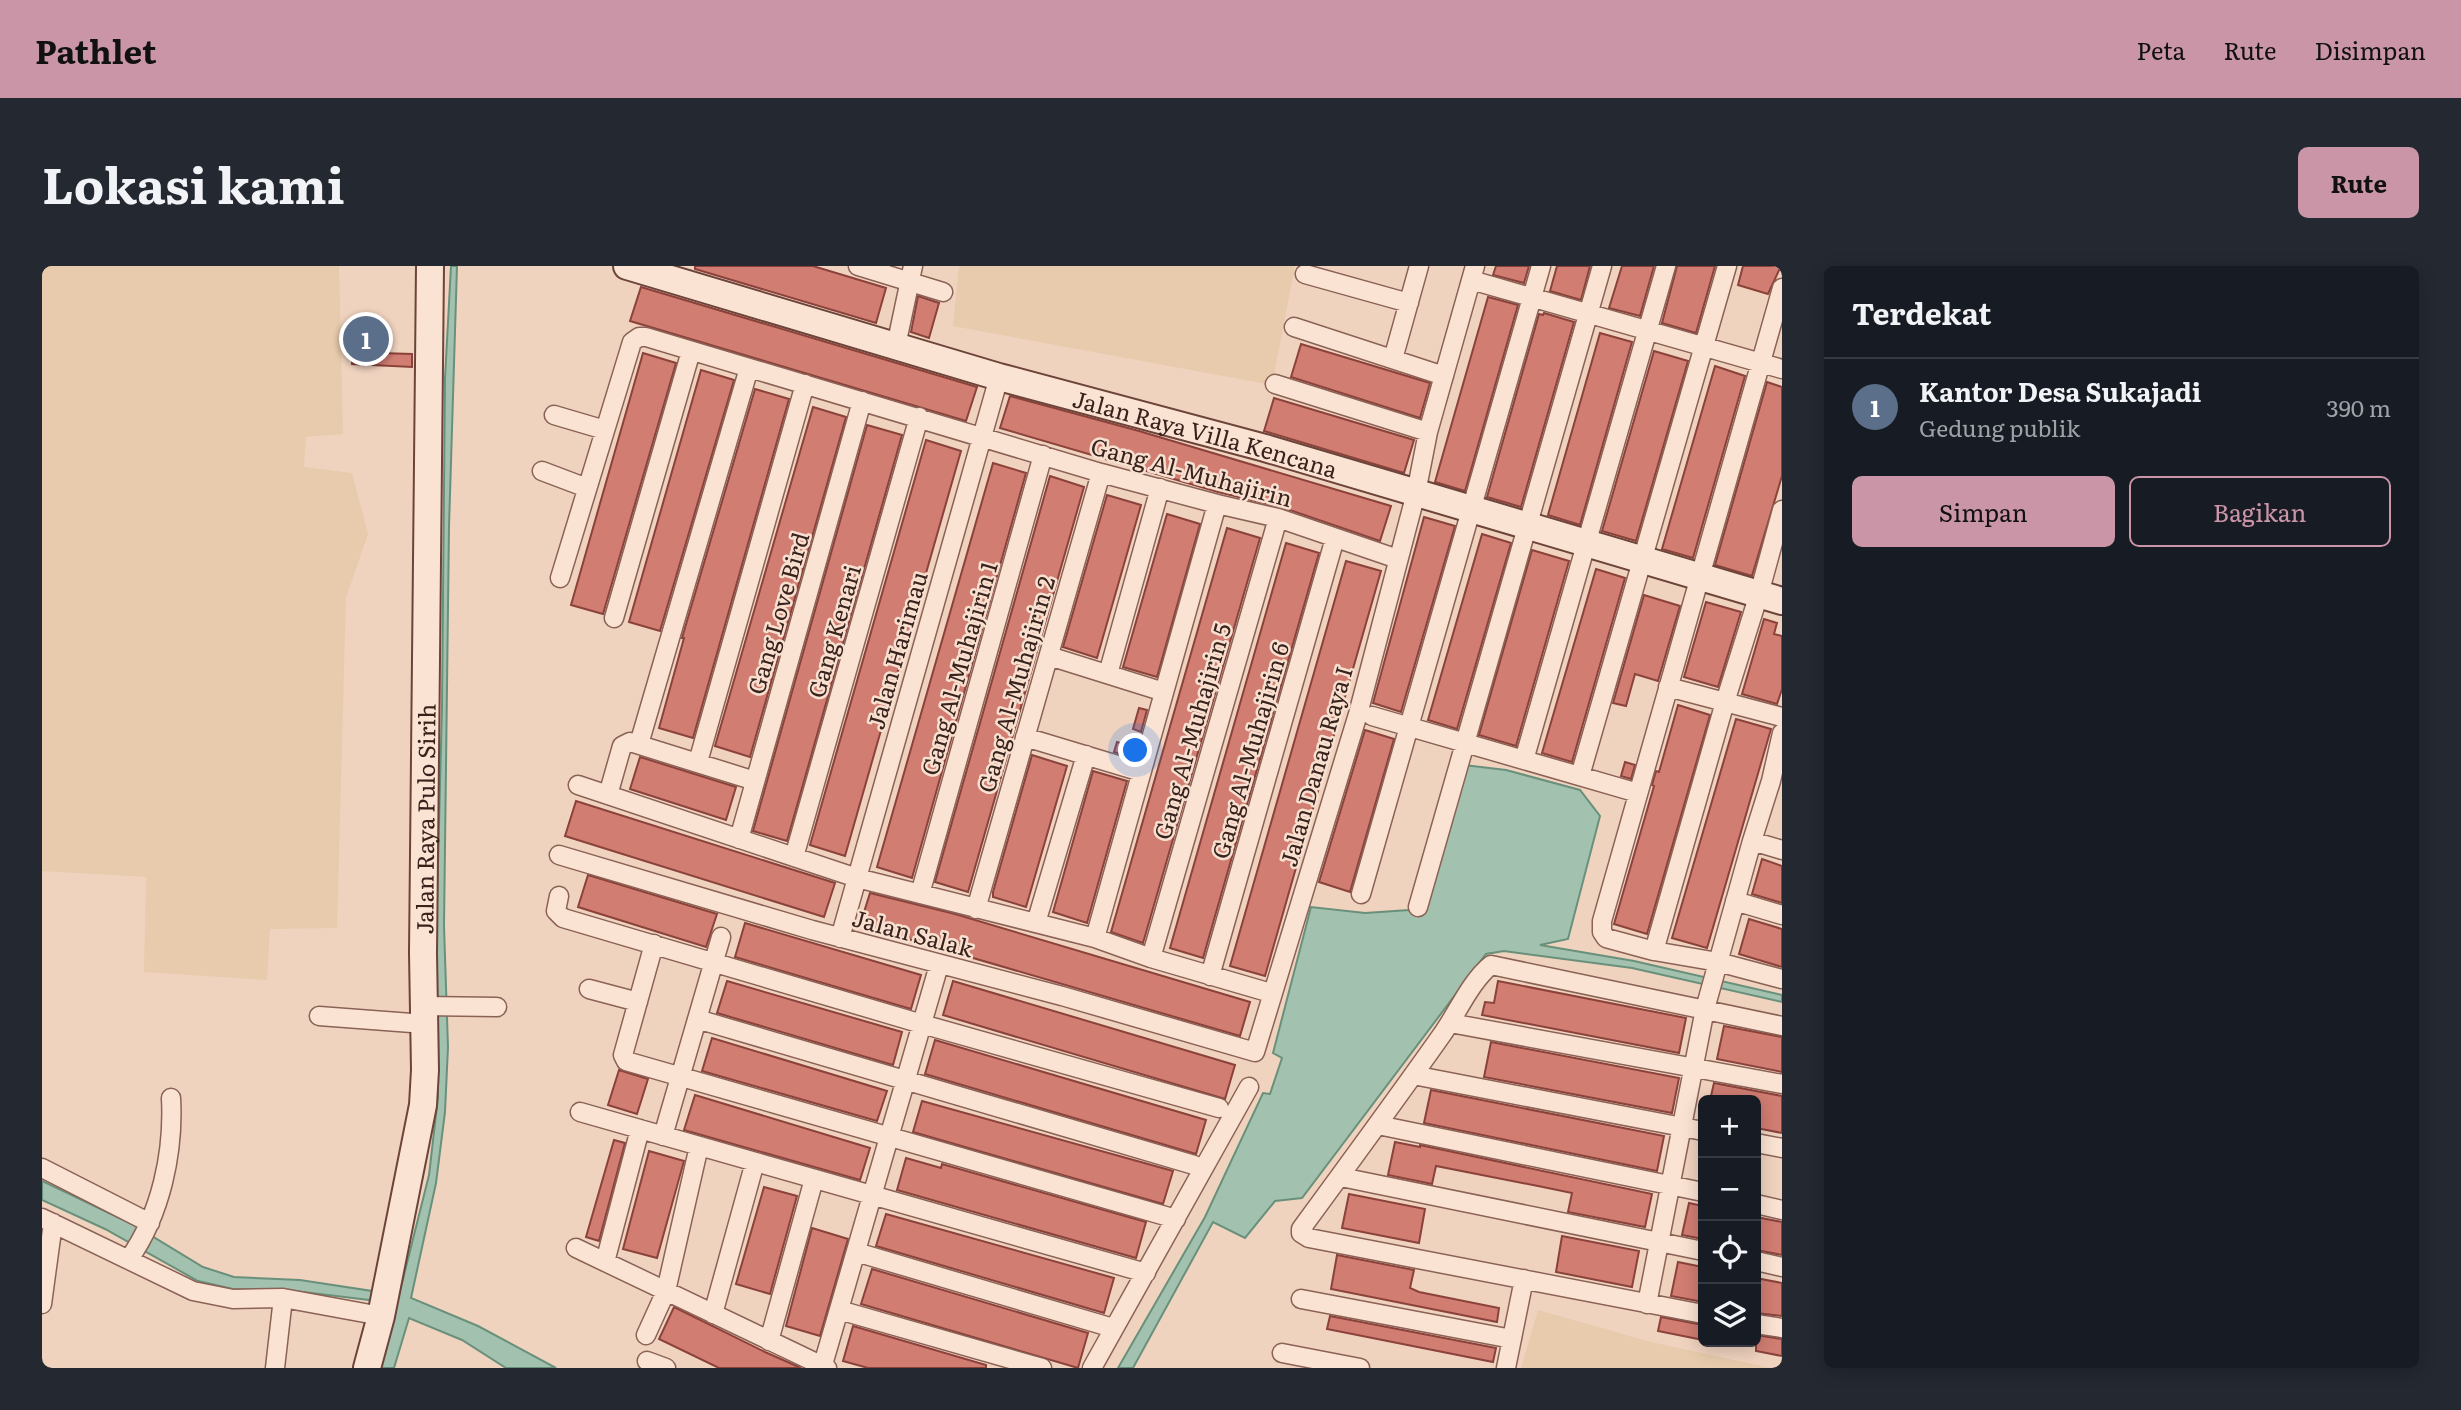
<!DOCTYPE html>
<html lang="id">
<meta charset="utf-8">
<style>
:root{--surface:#171b24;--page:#242831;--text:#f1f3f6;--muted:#9ea1a6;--line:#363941;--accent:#cb95a8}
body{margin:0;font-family:Literata,serif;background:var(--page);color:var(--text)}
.controls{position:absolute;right:21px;bottom:21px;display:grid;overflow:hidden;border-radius:10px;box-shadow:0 4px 18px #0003}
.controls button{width:63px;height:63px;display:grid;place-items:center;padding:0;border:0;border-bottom:2px solid var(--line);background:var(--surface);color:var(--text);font:35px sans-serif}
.you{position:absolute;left:1094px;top:485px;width:24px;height:24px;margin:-18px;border:5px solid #fff;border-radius:50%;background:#1a73e8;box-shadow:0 0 0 10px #1a73e833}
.badge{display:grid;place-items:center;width:46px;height:46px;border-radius:50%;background:var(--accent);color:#fff;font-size:23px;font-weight:700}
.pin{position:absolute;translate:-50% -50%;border:4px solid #fff;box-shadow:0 2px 7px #0006}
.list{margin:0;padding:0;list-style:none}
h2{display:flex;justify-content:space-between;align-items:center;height:91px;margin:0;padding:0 28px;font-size:30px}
h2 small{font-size:23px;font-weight:400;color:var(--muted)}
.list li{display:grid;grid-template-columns:46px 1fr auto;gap:21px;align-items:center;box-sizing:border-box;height:98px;padding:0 28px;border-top:2px solid var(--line)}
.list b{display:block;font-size:26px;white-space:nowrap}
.list p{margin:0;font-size:23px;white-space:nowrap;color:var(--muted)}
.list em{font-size:23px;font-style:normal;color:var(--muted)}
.actions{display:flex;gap:14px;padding:21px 28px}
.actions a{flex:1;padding:16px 0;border:2px solid var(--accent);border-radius:10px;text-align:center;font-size:24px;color:var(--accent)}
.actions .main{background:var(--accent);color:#111}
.icon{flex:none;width:38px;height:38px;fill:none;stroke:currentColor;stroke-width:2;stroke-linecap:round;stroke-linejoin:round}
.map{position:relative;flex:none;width:1740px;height:1102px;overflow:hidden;border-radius:10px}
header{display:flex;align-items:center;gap:42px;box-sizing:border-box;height:98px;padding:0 35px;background:var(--accent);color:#111}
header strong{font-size:33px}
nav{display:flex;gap:38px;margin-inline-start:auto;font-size:24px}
.intro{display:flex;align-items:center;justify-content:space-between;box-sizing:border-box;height:168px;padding:0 42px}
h1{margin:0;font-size:49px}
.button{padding:18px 32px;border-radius:10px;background:var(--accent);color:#111;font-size:24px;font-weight:700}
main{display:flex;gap:42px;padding:0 42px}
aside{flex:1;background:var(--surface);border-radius:10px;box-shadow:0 4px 18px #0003}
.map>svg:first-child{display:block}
.farmland{fill:#e7cbac}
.water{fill:#a2c2af;stroke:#69907b;stroke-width:2}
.building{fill:#d17d72;stroke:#8b423b;stroke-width:2}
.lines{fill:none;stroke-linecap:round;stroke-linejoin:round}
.street-casing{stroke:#8a6256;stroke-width:21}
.secondary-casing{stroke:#6c443a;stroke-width:30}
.street{stroke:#fbe3d3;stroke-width:18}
.secondary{stroke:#fbe3d3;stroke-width:26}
.labels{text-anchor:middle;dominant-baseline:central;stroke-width:5;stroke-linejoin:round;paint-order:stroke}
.street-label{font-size:23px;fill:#39211c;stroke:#f7e0cf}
</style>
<header>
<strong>Pathlet</strong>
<nav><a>Peta</a><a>Rute</a><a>Disimpan</a></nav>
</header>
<div class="intro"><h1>Lokasi kami</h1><a class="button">Rute</a></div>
<main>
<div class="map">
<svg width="1740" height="1102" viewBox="0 0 1740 1102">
<rect width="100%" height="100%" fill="#f0d3bf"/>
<path class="farmland" d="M0,0H297L301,168L264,171L262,201L310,207L326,268L304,332L295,662L228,663L225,714L102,706L104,611L0,605Z
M917,0H1253L1230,119L911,60Z
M1496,1044L1609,1076L1729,1102H1479Z"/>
<path class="water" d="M409,0H415L407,261L402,660L406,781L403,846L394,917L369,1032L436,1060L514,1102H464L420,1074L367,1052L352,1102H338L354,1041L327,1034L253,1025L191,1023L156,1015L63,963L0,934V915L90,958L161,1001L192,1011L258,1014L357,1029L387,909L396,831L393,713L400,442L403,112Z
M1422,499L1464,504L1538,524L1558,550L1526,673L1498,679L1592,695L1740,729V736L1590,702L1462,685L1444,688L1260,932L1233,935L1203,972L1171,956L1091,1102H1076L1163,951L1221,827L1228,828L1240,792L1231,787L1269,641L1323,647L1367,644L1409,512Z"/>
<path class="building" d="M653,0H771L844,22L834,57L653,3Z
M1454,0H1487L1482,17L1451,9Z
M1515,0H1548L1539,34L1508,25Z
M1580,0H1612L1598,50L1567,42Z
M1635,0H1673L1654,67L1620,57Z
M1701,0H1739L1726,28L1696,19Z
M599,21L935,121L924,155L588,55Z
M876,30L897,37L887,72L869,66Z
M1446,31L1476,39L1423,225L1393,216Z
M1502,47L1532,56L1479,241L1445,231L1497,48L1501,49Z
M312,57L337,58V87L370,88V101L310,98Z
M1558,67L1590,76L1538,259L1506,249Z
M1259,78L1388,117L1378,152L1249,111Z
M1612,85L1646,95L1594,275L1560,265Z
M601,87L634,97L561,348L529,339Z
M1673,100L1703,110L1651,292L1620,283Z
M659,104L692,114L618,365L587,356Z
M1725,116L1740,121V210L1710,310L1673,299Z
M713,123L747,133L651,472L617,462L642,372H640Z
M968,130L1097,165L1349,240L1338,275L1239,241L1176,226L958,162Z
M1232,132L1372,174L1362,207L1222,165Z
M771,141L804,151L708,491L673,480Z
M825,159L860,169L745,575L711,565Z
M884,174L919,185L803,590L768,579Z
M951,197L984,207L870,612L835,601Z
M1008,210L1042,221L926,626L893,616Z
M1065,229L1099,239L1055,392L1021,381Z
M1125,248L1158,258L1115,411L1081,401Z
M1382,251L1413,260L1359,446L1331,437Z
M1185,262L1218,272L1101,677L1069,666Z
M1440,268L1469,277L1415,463L1386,454Z
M1244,277L1277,287L1161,692L1128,682Z
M1490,284L1527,295L1474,480L1437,469Z
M1304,295L1339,305L1223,710L1188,700Z
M1554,303L1583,312L1530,496L1500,487Z
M1602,329L1638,340L1616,415L1593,408L1584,440L1571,437Z
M1664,336L1699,346L1676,421L1642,411Z
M1722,353L1735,357L1732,368L1740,370V423L1735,438L1700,428Z
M1636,439L1668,449L1605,668L1572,658L1612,520L1610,519L1614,505L1617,506Z
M1097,442L1105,444L1099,466L1091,463Z
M1694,453L1729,463L1665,682L1630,672Z
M1323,464L1352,473L1308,626L1277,616Z
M1075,476L1095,482L1092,492L1072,486Z
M990,489L1025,500L984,641L951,631V626Z
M598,491L694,521L684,554L588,523Z
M1583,496L1593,499L1589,513L1579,510Z
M1051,505L1085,515L1045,657L1011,646Z
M534,535L793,617L782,651L523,570Z
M1720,593L1740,600V637L1710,628Z
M546,609L675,648L664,681L536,641Z
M828,627L913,648L1208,736L1198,770L818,659Z
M1707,653L1740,663V701L1697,688Z
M703,657L879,709L869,743L693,691Z
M685,715L860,766L851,799L675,747Z
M911,715L1193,799L1183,833L901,749Z
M1456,715L1644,752L1637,787L1440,749L1443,736L1452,737Z
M1682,760L1740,771V806L1675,793Z
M670,772L845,825L835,855L660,805Z
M893,774L1164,854L1154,888L883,808Z
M1449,776L1637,812L1630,847L1442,811Z
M577,804L606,813L595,848L566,839Z
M1672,817L1740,830V867L1714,862V834H1691L1669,830Z
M1389,824L1622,870L1615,905L1382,857Z
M653,829L828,882L818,914L642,864Z
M880,835L1131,905L1121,938L871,866Z
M572,874L583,877L557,975L544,971Z
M1353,876L1378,881V879L1610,928L1603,961L1526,946L1530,927L1496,920L1394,900L1390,918L1346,909Z
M607,885L642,895L615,992L581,983Z
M864,892L899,902L900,898L1104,956L1094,992L855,924Z
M722,921L755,930L728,1028L694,1018Z
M1307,928L1383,943L1377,977L1300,962Z
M1647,937L1661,940V973L1640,969Z
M844,948L1072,1012L1062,1047L834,980Z
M1714,951L1740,956V989L1714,984Z
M770,962L806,973L778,1070L744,1060Z
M1520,970L1597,985L1590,1021L1514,1006Z
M1295,989L1372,1004L1368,1022L1377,1026L1457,1042L1455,1056L1289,1023Z
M1636,996L1661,1001V1036L1629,1030Z
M830,1003L1046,1067L1036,1102L819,1038Z
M1714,1012L1740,1017V1050L1714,1047Z
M632,1041L723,1086L759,1102H677L617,1073Z
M1288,1050L1454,1082L1451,1096L1285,1063Z
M1619,1051L1661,1059V1074L1616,1065Z
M811,1060L944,1099V1102H826L801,1095Z
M1714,1069L1740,1073V1090L1714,1085Z"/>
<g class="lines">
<defs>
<path id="street" d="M816,0L901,26
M1263,8L1367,37
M1429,14L1740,103
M1740,22L1560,655V666L1564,672L1612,685L1676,696L1740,713
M1252,61L1402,110
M854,80L871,0
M1351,93L1377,0
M1233,118L1386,166
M512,149L563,164
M500,205L545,222
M518,312L590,76L597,71H604L1059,207L1175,238L1236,252L1347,290
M572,352L649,85
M1007,390L1122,426
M1066,408L1118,222
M1626,421L1740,451
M1330,450L1596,527
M983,471L1099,506
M597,478L707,102
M1482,494L1624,0
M656,496L763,118
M1538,510L1685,0
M536,519L815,612L1053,672L1109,692L1222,725
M566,529L580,480L588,476L713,515
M697,573L820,135
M1710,575L1740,584
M517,589L770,664L1020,730L1213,786L1316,448L1374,227L1386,166L1433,0
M752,591L877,151
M878,628L1001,189
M1319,628L1499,0
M517,630L514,645L521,652L880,758L1177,842
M1693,635L1740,649
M1376,641L1560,0
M934,643L1059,207
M994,657L1044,489
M798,672L957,111
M1053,672L1175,238
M612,678L581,789L584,795L1134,953
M1612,685L1683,436L1717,328L1740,244
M1109,692L1236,252
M1168,710L1293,272
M547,723L596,736
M382,740L455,741
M277,750L383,758
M655,753L1152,899
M1408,757L1740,818
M1371,809L1661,865
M538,846L1104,1007
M1336,859L1661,926
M621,870L679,671
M1714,877L1740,882
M0,902L108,957
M1299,911L1661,985
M1714,938L1740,944
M0,952L151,1025L191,1033L241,1032L339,1050
M534,982L785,1102
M814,986L1071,1062
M87,993C119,948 132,886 129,832
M1714,995L1740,1001
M563,996L598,863
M1259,1033L1470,1073
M0,1038L11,957
M1605,1038L1663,743L1710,575L1729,515L1740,467
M797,1044L1000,1102
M671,1048L713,896
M1661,1048L1267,972L1259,967V963C1306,899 1353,835 1399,770C1415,748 1428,716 1449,699L1740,760
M1714,1058L1740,1062
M604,1069L624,1025L657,880
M727,1075L772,913
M1240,1087L1318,1102
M605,1095L624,1102
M233,1102L241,1032
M780,1102L897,699
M1050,1102L1207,821
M1464,1102L1482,1013"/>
<g id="secondary">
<path id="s1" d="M585,0L957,111L1223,182L1740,335"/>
<path id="s2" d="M325,1102L339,1050L381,839L383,804L381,687L388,0"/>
</g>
</defs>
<use href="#street" class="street-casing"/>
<use href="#secondary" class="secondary-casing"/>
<use href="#street" class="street"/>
<use href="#secondary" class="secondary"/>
</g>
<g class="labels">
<g class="street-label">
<text stroke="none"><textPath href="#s1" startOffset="602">Jalan Raya Villa Kencana</textPath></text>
<text transform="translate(1150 205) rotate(15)">Gang Al-Muhajirin</text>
<text transform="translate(735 347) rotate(-74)">Gang Love Bird</text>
<text transform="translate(791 365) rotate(-74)">Gang Kenari</text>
<text transform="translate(854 384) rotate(-74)">Jalan Harimau</text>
<text transform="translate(916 402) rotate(-74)">Gang Al-Muhajirin 1</text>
<text transform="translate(973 418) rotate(-74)">Gang Al-Muhajirin 2</text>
<text transform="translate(1149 465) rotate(-74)">Gang Al-Muhajirin 5</text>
<text transform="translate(1207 484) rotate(-74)">Gang Al-Muhajirin 6</text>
<text transform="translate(1273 500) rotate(-74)">Jalan Danau Raya I</text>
<text stroke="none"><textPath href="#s2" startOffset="555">Jalan Raya Pulo Sirih</textPath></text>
<text transform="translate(871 666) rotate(15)">Jalan Salak</text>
</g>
</g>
</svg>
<div class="controls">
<button>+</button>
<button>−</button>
<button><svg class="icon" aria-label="locate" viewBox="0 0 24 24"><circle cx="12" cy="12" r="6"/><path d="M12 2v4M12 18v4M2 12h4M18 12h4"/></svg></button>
<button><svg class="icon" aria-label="layers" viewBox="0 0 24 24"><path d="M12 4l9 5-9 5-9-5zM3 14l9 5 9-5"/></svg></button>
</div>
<div class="you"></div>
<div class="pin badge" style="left:324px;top:73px;background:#5c6f8a">1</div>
</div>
<aside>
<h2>Terdekat<small></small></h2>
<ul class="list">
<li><span class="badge" style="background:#5c6f8a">1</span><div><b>Kantor Desa Sukajadi</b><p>Gedung publik</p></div><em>390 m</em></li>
</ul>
<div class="actions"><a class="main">Simpan</a><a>Bagikan</a></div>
</aside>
</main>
